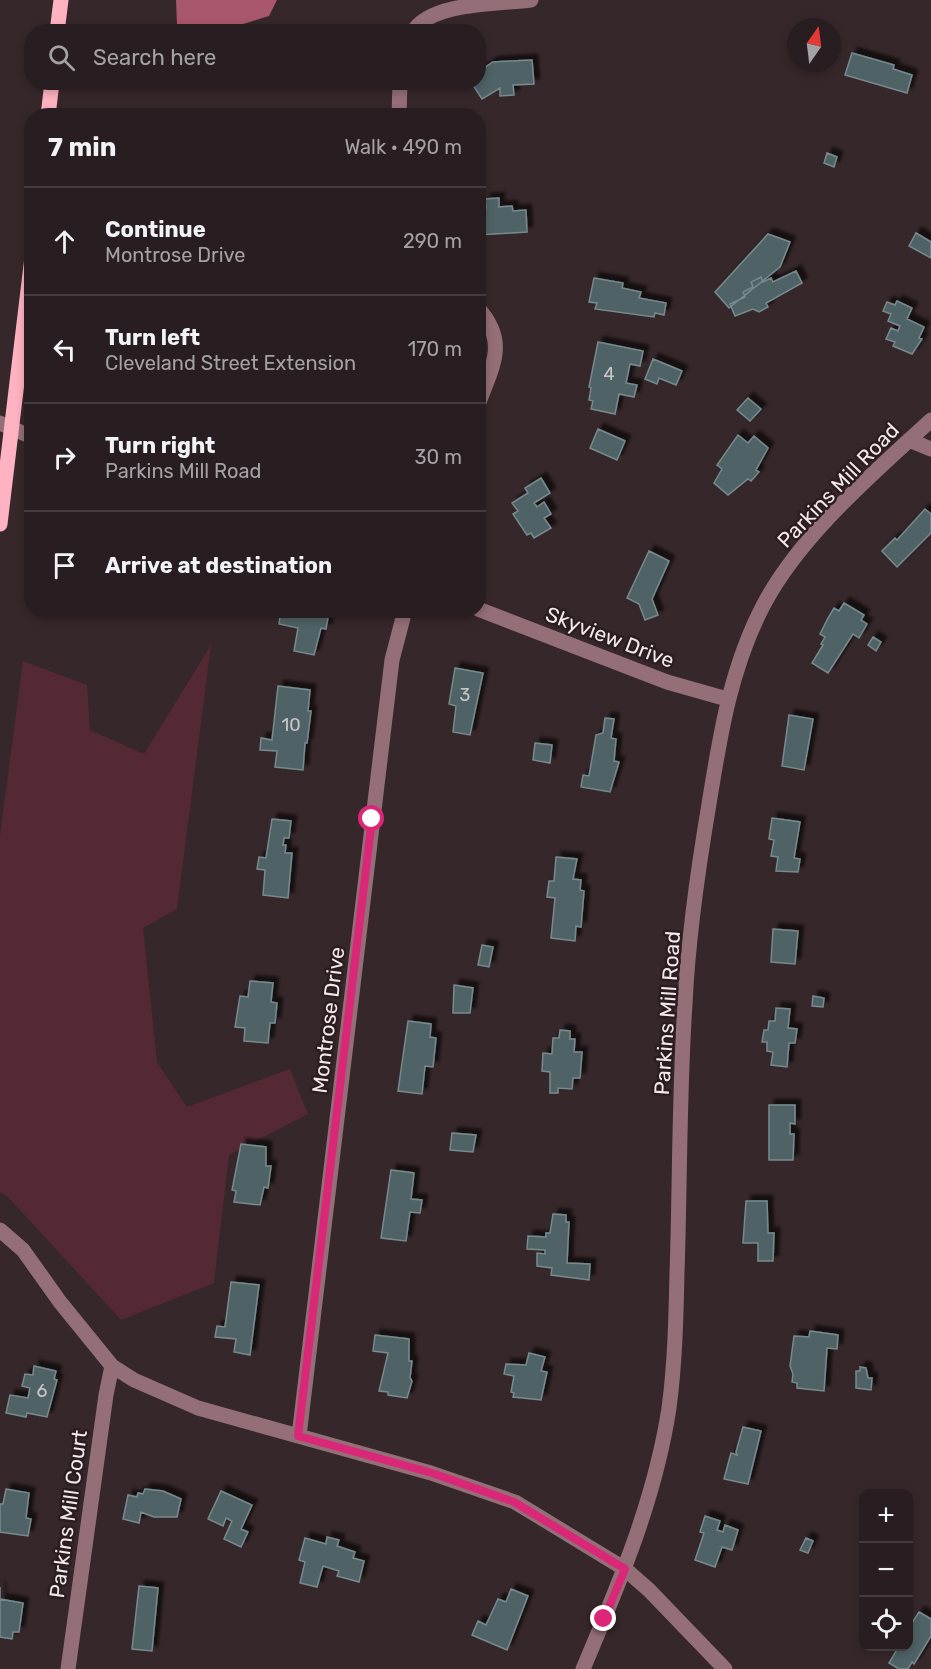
<!DOCTYPE html>
<meta charset="utf-8">
<style>
:root{--surface:#281d20;--page:#302629;--text:#f1f3f6;--muted:#a5a2a5;--line:#443b3e}
body{margin:0;font-family:Rubik,sans-serif;background:var(--page);color:var(--text)}
.controls{position:absolute;right:18px;bottom:18px;display:grid;overflow:hidden;border-radius:12px;box-shadow:0 3px 9px #0003}
.controls button{width:54px;height:54px;display:grid;place-items:center;padding:0;border:0;border-bottom:2px solid var(--line);background:var(--surface);color:var(--text);font:30px sans-serif}
.compass{position:absolute;left:787px;top:18px;width:54px;height:54px;border-radius:50%;background:var(--surface);box-shadow:0 3px 9px #0003;rotate:14deg}
.stop{position:absolute;width:18px;height:18px;margin:-14px;border:4px solid #db2777;border-radius:50%;background:#fff}
.stop.end{background:#db2777;border-color:#fff;box-shadow:0 2px 6px #0008}
.list{margin:0;padding:0;list-style:none}
h2{display:flex;justify-content:space-between;align-items:center;height:78px;margin:0;padding:0 24px;font-size:26px}
h2 small{font-size:20px;font-weight:400;color:var(--muted)}
.list li{display:grid;grid-template-columns:39px 1fr auto;gap:18px;align-items:center;box-sizing:border-box;height:108px;padding:0 24px;border-top:2px solid var(--line)}
.list b{display:block;font-size:22px;white-space:nowrap}
.list p{margin:0;font-size:20px;white-space:nowrap;color:var(--muted)}
.list em{font-size:20px;font-style:normal;color:var(--muted)}
.icon{flex:none;width:33px;height:33px;fill:none;stroke:currentColor;stroke-width:2;stroke-linecap:round;stroke-linejoin:round}
.map{position:relative;flex:none;width:931px;height:1669px;overflow:hidden}
.search{position:absolute;background:var(--surface);box-shadow:0 3px 9px #0003;left:24px;top:24px;width:462px;height:66px;display:flex;align-items:center;gap:15px;box-sizing:border-box;padding:0 21px;border-radius:24px;color:var(--muted);font-size:22px}
.panel{position:absolute;background:var(--surface);box-shadow:0 3px 9px #0003;left:24px;top:108px;width:462px;height:510px;border-radius:24px}
.map>svg:first-child{display:block}
.green{fill:#542934}
.water{fill:#a8576c}
.building{fill:#506265;stroke:#778a8d;stroke-width:1.5;filter:url(#shadow)}
.lines{fill:none;stroke-linecap:round;stroke-linejoin:round}
.minor{stroke:#946f77;stroke-width:15}
.major{stroke:#feb2c2;stroke-width:15}
.route{stroke:#db2777;stroke-width:8}
.labels{text-anchor:middle;dominant-baseline:central;stroke-width:5;stroke-linejoin:round;paint-order:stroke}
.number-label{font-size:18px;fill:#cac7ca}
.street-label{font-size:21px;fill:#f3e9eb;stroke:#2b1d20}
</style>
<div class="map">
<svg width="931" height="1669" viewBox="0 0 931 1669">
<defs>
<filter id="shadow"><feDropShadow dx="5.5" dy="-5.5" stdDeviation="1.5" flood-color="#0009"/></filter>
</defs>
<rect width="100%" height="100%" fill="#36272a"/>
<path class="green" d="M211,645L177,909L143,928L157,1062L187,1107L290,1069L308,1114L229,1155L214,1283L121,1320L8,1197L0,1192V835L23,661L87,685L90,730L144,754Z"/>
<path class="water" d="M176,0H277L269,16C239,25 206,40 177,25Z"/>
<path class="building" d="M852,53L894,65L893,69L912,75L907,93L845,75Z
M532,60L534,84L513,85L514,95L500,96V88L482,99L471,82H478V72L493,62Z
M827,153L837,157L834,167L824,163Z
M499,198V207L512,206L513,211L526,210L527,232L478,235V208H486L485,199Z
M916,233L931,242V258L909,246Z
M768,234L790,242L780,267L729,308L715,292Z
M796,271L802,283L766,303L768,307L759,312L753,309L735,316L730,304L745,297L743,292L753,287L751,282L761,277L763,282L771,278L773,282Z
M594,278L623,283L622,288L641,292L639,298L666,303L664,315L655,313L654,317L595,309L597,303L589,302Z
M897,301L912,308L907,319L924,327L919,338L922,339L912,354L893,346L895,342L886,339L891,328L898,331L900,326L888,321L891,314L883,311L887,302L895,305Z
M598,342L643,351L640,366L630,364L626,383L637,385L634,397L619,394L615,414L591,409L593,401L589,400L591,388L589,387Z
M653,359L682,371L676,385L659,378L657,384L645,379Z
M748,398L761,409L750,421L737,410Z
M598,429L625,441L617,460L590,448Z
M738,435L748,443L754,436L768,448L756,470L759,472L751,481L748,479L728,495L714,483L722,469L717,465Z
M541,478L550,493L534,503L537,507L544,502L551,514L544,518L551,528L534,538L531,533L527,535L513,514L518,511L512,503L528,493L525,488Z
M925,509L931,514V533L897,567L882,551L895,538L897,540Z
M649,551L669,561L652,599L658,615L645,620L639,604L627,598Z
M844,603L864,615L861,620L867,624L859,638L853,634L828,673L812,663L823,645L821,644L825,637L820,634L828,618L834,608L839,611Z
M281,610L329,612L326,629L321,628L314,655L294,651L298,628L279,624Z
M873,637L881,642L876,651L868,645Z
M455,668L483,673L470,735L453,732L456,706L449,704Z
M278,686L310,690L308,711H311L307,743H305L303,770L275,767L277,751L260,750L261,738L272,740Z
M789,715L813,719L804,770L782,766Z
M605,718L614,719L611,738L616,739L614,761L619,762L610,792L581,787L583,775L589,776L596,735L603,733Z
M535,743L552,745L550,763L533,760Z
M772,818L800,822L794,858L800,859L798,872L776,871L778,857L771,856L774,840L769,839Z
M272,819L291,821L289,838H284L283,845H286L285,853H292L288,898L263,895L265,870L257,869L259,857L266,858Z
M556,857L577,859L573,879L581,880L580,890L584,891L581,927L576,926L575,941L551,938L555,898L547,897L549,881H554Z
M773,929L798,931L795,964L771,962Z
M482,945L493,947L489,967L478,965Z
M250,981L273,983L271,1002L277,1003L275,1023H270L268,1043L244,1041L245,1028L235,1027L240,996L248,997Z
M454,985L473,988L470,1013H453Z
M813,996L824,998L823,1007L812,1006Z
M776,1008L790,1009L788,1028L797,1029L795,1043H789L787,1067L771,1065L773,1052L767,1051V1042H762L764,1030H768L769,1021H775Z
M408,1021L431,1024L430,1037L436,1038L433,1067L425,1066L422,1094L398,1091Z
M560,1030L570,1031V1039H575L574,1052H582L580,1078H573L572,1089L558,1088V1093H550V1072L542,1071L543,1053L552,1054L553,1038H559Z
M769,1105H795V1124L790,1123V1134H794L793,1160H769Z
M452,1133L476,1135L473,1152L450,1150Z
M241,1144L266,1147V1166H271L268,1188L264,1187L260,1205L234,1202L236,1191L232,1190Z
M391,1170L414,1173L411,1199L422,1200L420,1213L410,1212L406,1241L381,1238Z
M746,1201H767L768,1233H774L773,1261H758V1243H743Z
M553,1214L566,1215V1222H569L567,1263L590,1264L589,1280L551,1275L552,1268L537,1266V1253L545,1254V1250L527,1249L528,1236L546,1237V1233H550Z
M231,1282L259,1285L250,1355L234,1352L236,1339L215,1337L217,1326L225,1327Z
M810,1331L838,1335L837,1349L827,1348L824,1391L797,1388V1383L792,1382L793,1374L790,1366L794,1336L809,1337Z
M375,1335L409,1339V1361H412L410,1378L412,1381L407,1398L388,1395V1392L379,1391L388,1353L373,1351Z
M529,1353L545,1357L541,1371L547,1372L541,1400L513,1397L514,1393L511,1392L514,1376L504,1374L506,1364L526,1365Z
M34,1366L56,1371L54,1379L57,1380L47,1417L27,1413L26,1417L6,1413L10,1395L28,1398L30,1388L22,1386L25,1374L33,1375Z
M860,1367L866,1368L868,1378H872L871,1390L856,1388V1371H860Z
M743,1427L761,1431L748,1484L724,1479L731,1453L737,1455L736,1452Z
M6,1489L29,1493L26,1518L31,1519L28,1536L0,1532V1504H3Z
M145,1489L163,1491L181,1499L177,1517H154L141,1512L139,1523L123,1519L128,1495L137,1497L138,1493L143,1494Z
M221,1491L252,1505L241,1529L248,1532L241,1547L224,1539L232,1521L226,1518L223,1526L208,1519Z
M705,1516L720,1521L717,1530L723,1532L725,1525L738,1530L732,1550L722,1547L715,1567L695,1560L704,1533L700,1532Z
M327,1537L339,1540L337,1546L355,1552L353,1558L364,1561L359,1582L337,1576L339,1571L323,1566L317,1587L300,1583L305,1562L299,1560L305,1538L326,1544Z
M806,1538L813,1541L808,1553L800,1550Z
M139,1586L158,1588L152,1651L132,1649Z
M0,1587V1599L23,1603L19,1632H13L12,1639L0,1637Z
M511,1589L528,1596L507,1650L472,1635L478,1621L486,1625L498,1599L506,1602Z
M919,1612L931,1619V1636L914,1664L912,1662L908,1669H899L889,1663L899,1646H908V1629Z"/>
<g class="lines">
<path class="minor" d="M413,32C430,2 499,4 531,0
M399,116L400,82
M478,308C509,343 492,366 478,405
M0,423L32,437
M909,440L931,449
M478,609L667,682L727,699
M0,1230L23,1250L60,1302L112,1366L134,1380L198,1408L431,1473L515,1502L625,1569L649,1590L725,1669
M299,1436L392,660L405,610
M68,1669L106,1395L112,1366
M583,1669C619,1584 655,1500 669,1408C675,1363 676,1318 677,1273C680,1184 679,1094 685,1004C688,938 698,869 709,804C720,735 731,666 764,604C801,534 874,473 931,420"/>
<path class="major" d="M57,32L61,0
M48,116L52,82
M0,524L32,257"/>
</g>
<g class="lines">
<path class="route" d="M372,819L298,1436L432,1473L514,1502L625,1569L604,1619"/>
</g>
<g class="labels">
<g class="number-label">
<text x="609" y="374">4</text>
<text x="465" y="695">3</text>
<text x="291" y="725">10</text>
<text x="42" y="1391">6</text>
</g>
<g class="street-label">
<text transform="translate(838 485) rotate(-46)">Parkins Mill Road</text>
<text transform="translate(610 637) rotate(21)">Skyview Drive</text>
<text transform="translate(667 1013) rotate(-86)">Parkins Mill Road</text>
<text transform="translate(328 1020) rotate(-83)">Montrose Drive</text>
<text transform="translate(68 1514) rotate(-82)">Parkins Mill Court</text>
</g>
</g>
</svg>
<div class="controls">
<button>+</button>
<button>−</button>
<button><svg class="icon" aria-label="locate" viewBox="0 0 24 24"><circle cx="12" cy="12" r="6"/><path d="M12 2v4M12 18v4M2 12h4M18 12h4"/></svg></button>
</div>
<svg class="compass" viewBox="-18 -18 36 36"><path d="M0-13l5 13h-10z" fill="#e53935"/><path d="M0 13l5-13h-10z" fill="#a5a2a5"/></svg>
<div class="stop" style="left:372px;top:819px"></div>
<div class="stop end" style="left:604px;top:1619px"></div>
<div class="search"><svg class="icon" aria-label="search" viewBox="0 0 24 24"><circle cx="10" cy="10" r="6"/><path d="M15 15l6 6"/></svg>Search here</div>
<section class="panel">
<h2>7 min<small>Walk · 490 m</small></h2>
<ul class="list">
<li><svg class="icon" aria-label="ahead" viewBox="0 0 24 24"><path d="M12 20V5M6 11l6-6 6 6"/></svg><div><b>Continue</b><p>Montrose Drive</p></div><em>290 m</em></li>
<li><svg class="icon" aria-label="left" viewBox="0 0 24 24"><path d="M17 20v-9H6M10 6l-5 5 5 5"/></svg><div><b>Turn left</b><p>Cleveland Street Extension</p></div><em>170 m</em></li>
<li><svg class="icon" aria-label="right" viewBox="0 0 24 24"><path d="M7 20v-9h11M14 6l5 5-5 5"/></svg><div><b>Turn right</b><p>Parkins Mill Road</p></div><em>30 m</em></li>
<li><svg class="icon" aria-label="arrive" viewBox="0 0 24 24"><path d="M6 21V4h12l-3 4 3 4H6"/></svg><div><b>Arrive at destination</b></div></li>
</ul>
</section>
</div>
